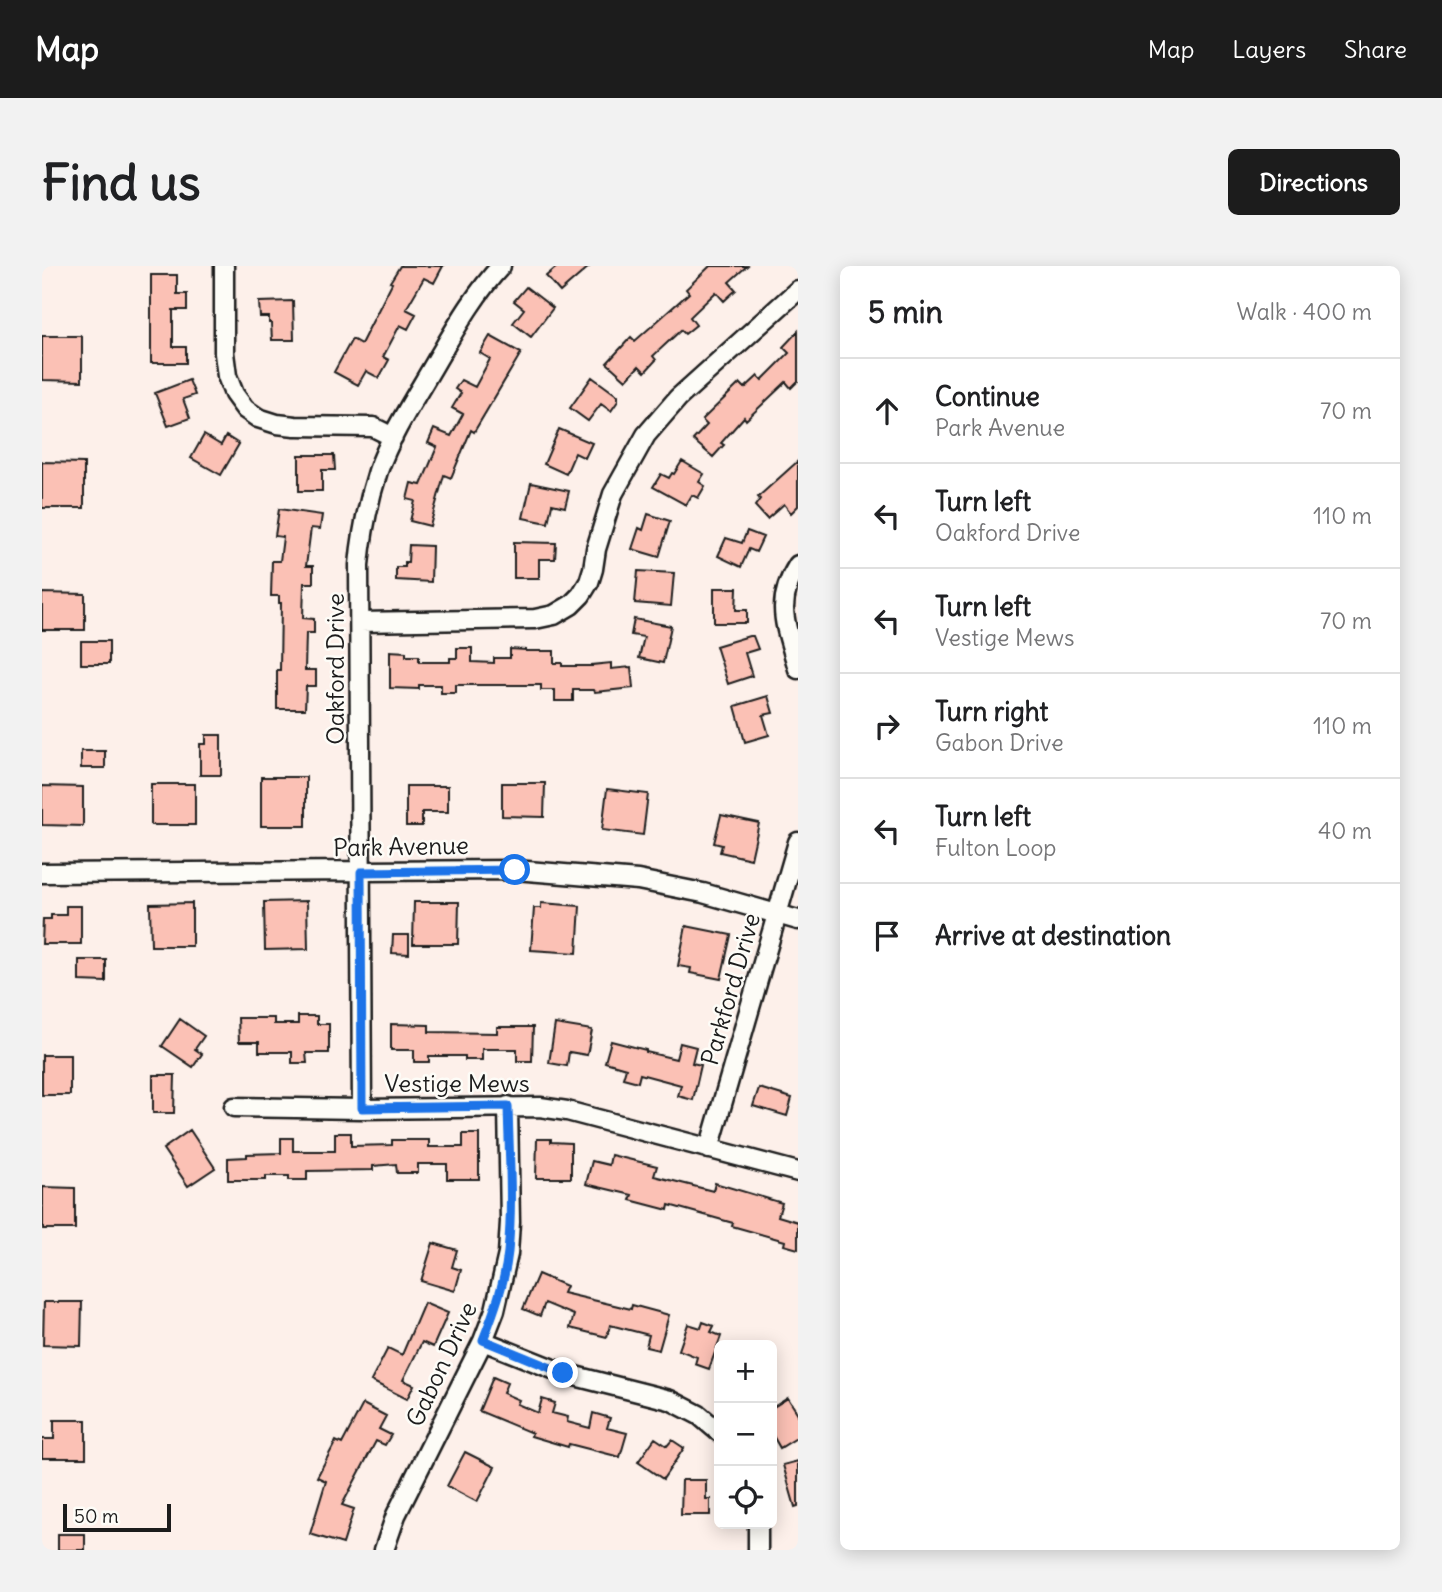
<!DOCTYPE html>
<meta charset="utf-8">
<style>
:root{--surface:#fff;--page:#f2f2f2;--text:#202124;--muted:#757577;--line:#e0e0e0;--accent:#1c1c1c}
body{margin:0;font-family:Delius,sans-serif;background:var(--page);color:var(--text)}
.controls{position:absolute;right:21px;bottom:21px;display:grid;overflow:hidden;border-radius:10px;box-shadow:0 4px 18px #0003}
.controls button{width:63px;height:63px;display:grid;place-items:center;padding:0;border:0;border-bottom:2px solid var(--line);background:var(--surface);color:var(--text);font:35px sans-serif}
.scale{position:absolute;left:21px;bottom:18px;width:108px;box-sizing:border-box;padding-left:7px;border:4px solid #1c1c1c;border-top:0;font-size:19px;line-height:24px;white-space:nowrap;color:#1c1c1c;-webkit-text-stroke:5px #fdfcf7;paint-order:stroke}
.stop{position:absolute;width:21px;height:21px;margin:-16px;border:5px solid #1a73e8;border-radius:50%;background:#fff}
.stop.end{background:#1a73e8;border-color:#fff;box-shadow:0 2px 7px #0008}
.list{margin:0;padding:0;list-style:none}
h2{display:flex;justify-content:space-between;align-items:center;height:91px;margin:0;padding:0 28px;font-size:30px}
h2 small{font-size:23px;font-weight:400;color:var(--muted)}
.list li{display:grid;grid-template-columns:46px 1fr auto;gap:21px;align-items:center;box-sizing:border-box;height:105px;padding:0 28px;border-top:2px solid var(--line)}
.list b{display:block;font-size:26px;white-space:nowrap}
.list p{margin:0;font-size:23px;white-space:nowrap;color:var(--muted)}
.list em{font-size:23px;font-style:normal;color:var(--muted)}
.icon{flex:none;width:38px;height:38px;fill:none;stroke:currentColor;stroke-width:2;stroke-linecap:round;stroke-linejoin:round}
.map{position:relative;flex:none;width:756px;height:1284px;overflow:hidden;border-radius:10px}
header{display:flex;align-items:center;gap:42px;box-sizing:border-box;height:98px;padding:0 35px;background:var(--accent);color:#fff}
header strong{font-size:33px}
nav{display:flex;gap:38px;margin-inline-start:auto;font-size:24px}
.intro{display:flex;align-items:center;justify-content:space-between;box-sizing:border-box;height:168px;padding:0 42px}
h1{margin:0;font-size:49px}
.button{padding:18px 32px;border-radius:10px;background:var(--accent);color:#fff;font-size:24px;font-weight:700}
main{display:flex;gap:42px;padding:0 42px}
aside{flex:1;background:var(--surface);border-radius:10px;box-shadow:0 4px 18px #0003}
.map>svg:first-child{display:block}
.building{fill:#fbc1b5;stroke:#1c1c1c;stroke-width:2}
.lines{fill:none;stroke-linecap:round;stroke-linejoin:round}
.minor-casing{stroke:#1c1c1c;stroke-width:23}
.minor{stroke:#fdfcf7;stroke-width:18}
.route{stroke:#1a73e8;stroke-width:9}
.labels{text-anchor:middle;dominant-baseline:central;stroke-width:5;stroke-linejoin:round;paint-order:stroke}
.street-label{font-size:24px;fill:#1c1c1c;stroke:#fdfcf7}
</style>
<header>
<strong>Map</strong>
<nav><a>Map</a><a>Layers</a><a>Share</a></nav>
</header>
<div class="intro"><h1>Find us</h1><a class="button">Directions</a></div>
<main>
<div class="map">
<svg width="756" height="1284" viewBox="0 0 756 1284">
<rect width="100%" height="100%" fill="#fdf0ea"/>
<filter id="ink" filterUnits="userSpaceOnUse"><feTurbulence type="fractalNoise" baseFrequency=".0143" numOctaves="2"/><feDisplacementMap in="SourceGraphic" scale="14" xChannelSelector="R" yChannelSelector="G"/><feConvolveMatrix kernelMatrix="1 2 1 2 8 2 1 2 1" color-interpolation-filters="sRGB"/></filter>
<g filter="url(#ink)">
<path class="building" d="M358,0H401L392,17L382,12L364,43L374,48L366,63L358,59L341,91L347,94L337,112L324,105L316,119L292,106L310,73L319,78L350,17L348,16Z
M516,0H548L518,26L504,10Z
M668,0H705L687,16L694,24L682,35L674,26L648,51L654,59L643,68L639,64L611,90L614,94L603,106L597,100L584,114L565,97L589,71L593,75L647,27L644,23Z
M109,9H135V28H145V44H131V81H144V97H109Z
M484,21L511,42L489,71L471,57L482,43L472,35Z
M251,35L252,74H230L229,57H227V51H218L217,36Z
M756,65V115L749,122L744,116L704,154L702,151L679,177L682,179L671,191L651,174L665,159L660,154L698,117L703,122L716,110L720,114L747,87L741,81Z
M0,70H40V115L0,114Z
M448,70L479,87L432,166L429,164L409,212L402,209L388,260L368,255L373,235L365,233L369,217L379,219L395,181L386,177L392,163L409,170L421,148L410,142L419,127L413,123L419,114L433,121L448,93L438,87Z
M550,111L576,130V135L569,145L559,138L546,155L528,142Z
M147,114L153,129L141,133L148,152L126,160L113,127Z
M517,163L550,177L543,192L533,187L524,208L502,198Z
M162,169L179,179L184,170L197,178L179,209L149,192Z
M257,189H292L293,204H280V225H257Z
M640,195L662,208L657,216L663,220L656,232L650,229L644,239L611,221L619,208L627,212L630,207L632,208Z
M756,195V240L749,247L742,238L725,253L713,240L718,233L716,231Z
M0,196L42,197V242H0Z
M489,217L527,225L523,241L510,238L506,257L481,252Z
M237,243L280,249L278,263L269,262L264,300H271V317H262L261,352L272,353V367H264L263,404H274V420H264L263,443H235V404H238L239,337H237V330H229L230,295H238L241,271L233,270Z
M606,248L628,255L617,291L590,283L597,262L601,264Z
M705,265L721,271L714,286L707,283L699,301L676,290L684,272L700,277Z
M472,276L514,277L513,293H497V312H472Z
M367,279L390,280L389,316L354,314V301H363V296H366Z
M596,305L632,307L629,340L593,337Z
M672,322H695L694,344H705V357H672Z
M0,327L43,328V364H0Z
M592,353L629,360L621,397L597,392L602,371L589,369Z
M707,370H711L716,383L703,387L710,410L686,418L674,380Z
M39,375H67V398H39Z
M415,382H430V396L452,397V392H468V383L484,384V385H512V397H520V400H550V399L569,397V403L589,401L591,422L553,426L552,424H531V435H513V424H499V419H414V427H399V419H377V423L348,422V385L364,386V390H377V396H408V392H415Z
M726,430L731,447L721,449L727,469L703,476L693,440Z
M164,469H179V509H158V478H164Z
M39,485H63V502H39Z
M219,511H264V560H219Z
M460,517H503L502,551L460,550Z
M109,518H153V559H109Z
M0,520L41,521V560L0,559Z
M364,520H406V546H380V560H364Z
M565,523L606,528L601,569L560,564Z
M679,549L717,557L709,593L678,586L680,579L672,577Z
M265,635L266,683L223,684L222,636Z
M372,636H417L416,678H371Z
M150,637V680H109L108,638Z
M499,637L538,640L535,687L489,684L492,642H499Z
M24,640H39V678H0L1,653H9V649H24Z
M644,660L689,669L679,713L648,707L649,702L636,700Z
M351,669H367V688L350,687Z
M37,694H64V716L37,715Z
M256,750H275V758H287V787H264L265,797H250V786H217V776H197L196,752H232V758H256Z
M138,753L162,770L153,783L160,788L151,801L120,780Z
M349,758L387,759V766L455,767V761H491L490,795H475V783H440V794H423V790H387V796H372V784H349Z
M513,758L550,764L545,789L527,786L525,800L507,797Z
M569,775L604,784V786L634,793L638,777L654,781L650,797L659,799L651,834L636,830L639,819L598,808L596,816L581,812L584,802L563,796Z
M0,789H28V829H0Z
M111,809H133L132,847H111Z
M717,822L750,832L745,850L711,840Z
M148,864L173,902L146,920L121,883Z
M293,867H309V880L350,879V874H387V881H421V868H437V913H405V898H376V907H355L354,898L331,900V904L265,905V914H247V910H224V914H186V892L205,891V888L239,887V872H251V885H293Z
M495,873H509V876L529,877V912H494Z
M569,889L615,900L612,910L671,925L673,917L740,937L736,950L756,956V983L742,979L743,975L690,960L691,957L627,939L626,944L588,934L590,929L544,918L550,895L567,899Z
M1,921L33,922V963H1Z
M391,977L415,984L410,1001L419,1004L413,1025L379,1015Z
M496,1008L524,1020L521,1027L589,1043L590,1039L627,1049L617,1084L604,1081L607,1069L568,1059L565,1071L528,1062L532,1049L503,1037L498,1050L481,1043Z
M2,1036H40L39,1080L1,1079Z
M382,1037L406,1047L391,1081L380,1076L361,1114L372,1119L365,1133L329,1115L346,1082L360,1089Z
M661,1056L672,1060L669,1066L679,1070L667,1103L653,1098L655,1091L637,1084L646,1058L659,1062Z
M451,1111L465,1117L461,1127L477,1134L475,1138L496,1147L500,1133L513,1137L510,1147L526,1151L525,1156L548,1162L551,1147L568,1152L565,1162L585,1167L578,1191L527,1178L526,1181L489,1170L490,1167L437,1145Z
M746,1132L756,1148V1171L738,1182L730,1168V1142Z
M321,1138L344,1150L337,1163L349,1169L343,1179L334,1175L300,1239L312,1243L301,1278L268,1268L284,1215L275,1211L294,1175L300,1178Z
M12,1154H44V1192H0V1173H12Z
M613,1172L625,1180L630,1174L642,1182L621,1213L596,1196Z
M423,1186L453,1201L435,1236L405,1220Z
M756,1195V1240L753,1241L741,1199Z
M640,1214H664V1233H668V1249H639Z
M16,1268H43V1284H16Z"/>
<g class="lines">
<defs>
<path id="minor" d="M182,0V87L185,110L192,128L203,143L216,152L235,158L253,160L331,161L351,171
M756,299C731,338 745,362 756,403
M318,356L493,353L512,349L529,339L539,329L547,316L551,303L554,283L571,228L604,169L636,132L756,24
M0,607L473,604L596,614L661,627L756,654
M192,841L320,843L498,841L525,845L756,906
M320,843L317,299C320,267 326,236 336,205C350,165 375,129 396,92C415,60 433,28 459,0
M667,883L756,576
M441,1075L521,1107L628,1134L657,1149L677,1166
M716,1258V1284
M342,1284L354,1249L441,1075L453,1044L466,988L468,956L466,840"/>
</defs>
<use href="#minor" class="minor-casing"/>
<use href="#minor" class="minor"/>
</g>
</g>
<g class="lines" filter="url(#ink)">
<path class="route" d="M473,604L319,606L320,842L466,840C467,888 471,938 466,986C463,1016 452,1046 441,1074L521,1107"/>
</g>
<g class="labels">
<g class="street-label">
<text transform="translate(293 403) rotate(-90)">Oakford Drive</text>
<text transform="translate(359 580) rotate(-1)">Park Avenue</text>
<text transform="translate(688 723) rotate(-74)">Parkford Drive</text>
<text x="415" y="817">Vestige Mews</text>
<text transform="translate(399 1098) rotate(-65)">Gabon Drive</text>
</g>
</g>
</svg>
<div class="controls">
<button>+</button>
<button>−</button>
<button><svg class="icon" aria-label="locate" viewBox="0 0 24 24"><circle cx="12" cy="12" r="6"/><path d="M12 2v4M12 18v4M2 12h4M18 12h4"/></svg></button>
</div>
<div class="scale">50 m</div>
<div class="stop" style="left:473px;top:604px"></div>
<div class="stop end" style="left:521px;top:1107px"></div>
</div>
<aside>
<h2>5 min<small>Walk · 400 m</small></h2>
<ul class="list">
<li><svg class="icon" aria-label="ahead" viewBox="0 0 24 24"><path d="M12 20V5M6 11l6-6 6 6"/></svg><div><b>Continue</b><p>Park Avenue</p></div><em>70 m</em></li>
<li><svg class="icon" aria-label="left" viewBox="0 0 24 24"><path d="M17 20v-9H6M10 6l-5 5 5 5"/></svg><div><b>Turn left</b><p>Oakford Drive</p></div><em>110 m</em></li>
<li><svg class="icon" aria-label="left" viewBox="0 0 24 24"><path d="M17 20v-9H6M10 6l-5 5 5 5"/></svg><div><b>Turn left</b><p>Vestige Mews</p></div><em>70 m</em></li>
<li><svg class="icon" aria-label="right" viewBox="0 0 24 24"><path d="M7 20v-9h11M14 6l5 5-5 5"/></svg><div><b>Turn right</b><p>Gabon Drive</p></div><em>110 m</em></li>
<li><svg class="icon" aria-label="left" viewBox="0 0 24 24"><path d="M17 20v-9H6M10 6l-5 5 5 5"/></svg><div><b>Turn left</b><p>Fulton Loop</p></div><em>40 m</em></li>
<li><svg class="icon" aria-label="arrive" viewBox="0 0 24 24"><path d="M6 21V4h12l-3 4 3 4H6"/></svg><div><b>Arrive at destination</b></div></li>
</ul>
</aside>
</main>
